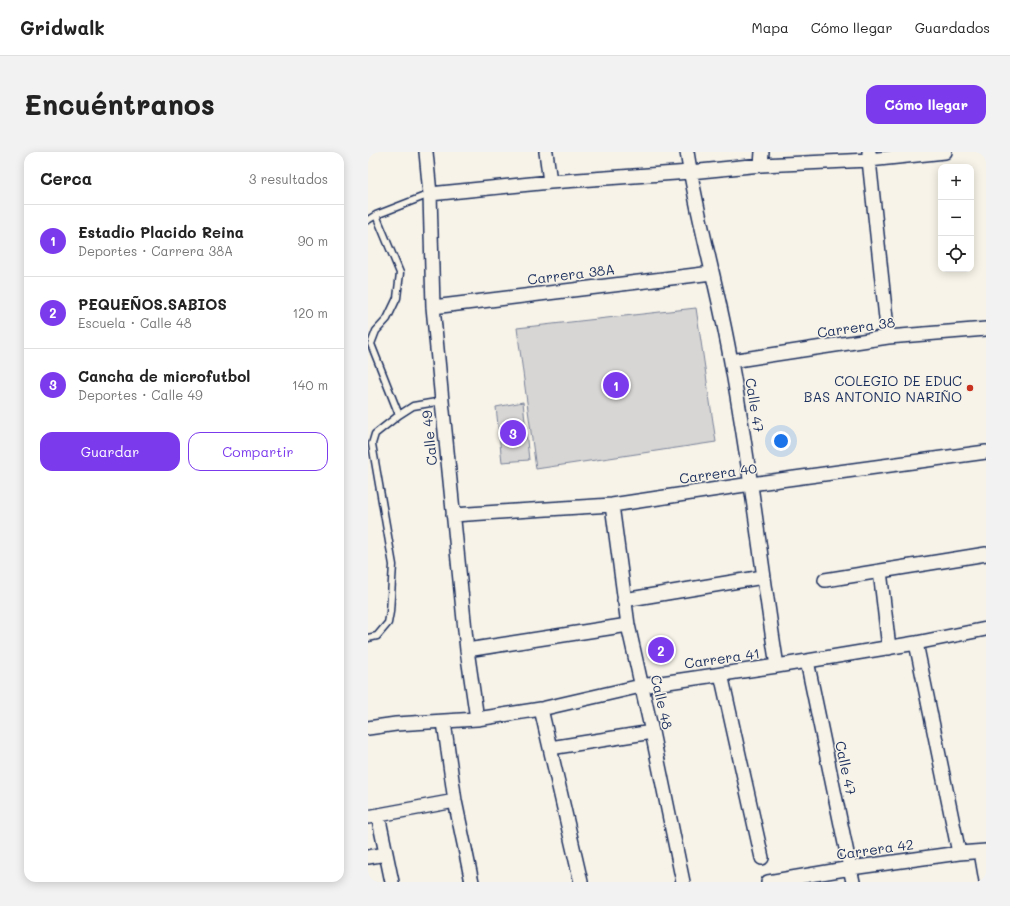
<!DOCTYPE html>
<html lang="es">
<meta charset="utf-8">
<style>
:root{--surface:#fff;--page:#f2f2f2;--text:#222;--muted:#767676;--line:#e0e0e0;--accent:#7c3aed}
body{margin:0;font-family:Mali,sans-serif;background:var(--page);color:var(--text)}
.controls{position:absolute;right:12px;top:12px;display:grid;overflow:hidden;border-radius:8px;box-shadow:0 2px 10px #0003}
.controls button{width:36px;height:36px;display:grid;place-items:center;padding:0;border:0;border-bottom:1px solid var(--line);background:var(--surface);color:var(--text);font:20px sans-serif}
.you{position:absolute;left:413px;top:289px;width:14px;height:14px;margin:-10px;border:3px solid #fff;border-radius:50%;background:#1a73e8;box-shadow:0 0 0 6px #1a73e833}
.badge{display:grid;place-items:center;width:26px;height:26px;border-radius:50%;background:var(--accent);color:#fff;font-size:13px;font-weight:700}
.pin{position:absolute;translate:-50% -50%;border:2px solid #fff;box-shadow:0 1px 4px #0006}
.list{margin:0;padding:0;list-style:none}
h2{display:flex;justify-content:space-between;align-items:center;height:52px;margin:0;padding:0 16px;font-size:17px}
h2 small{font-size:13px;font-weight:400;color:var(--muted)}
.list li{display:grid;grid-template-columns:26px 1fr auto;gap:12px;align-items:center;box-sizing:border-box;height:72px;padding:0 16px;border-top:1px solid var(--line)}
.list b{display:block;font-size:15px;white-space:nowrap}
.list p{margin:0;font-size:13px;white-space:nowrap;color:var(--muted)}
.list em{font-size:13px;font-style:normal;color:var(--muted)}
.actions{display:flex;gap:8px;padding:12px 16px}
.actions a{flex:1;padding:9px 0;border:1px solid var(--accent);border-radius:12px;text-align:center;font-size:14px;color:var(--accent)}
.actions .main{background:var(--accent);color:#fff}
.icon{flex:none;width:22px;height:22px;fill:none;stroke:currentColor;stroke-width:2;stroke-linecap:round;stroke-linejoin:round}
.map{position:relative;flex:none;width:618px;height:730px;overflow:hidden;border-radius:12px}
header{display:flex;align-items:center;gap:24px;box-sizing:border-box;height:56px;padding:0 20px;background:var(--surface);border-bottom:1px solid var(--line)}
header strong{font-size:19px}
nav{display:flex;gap:22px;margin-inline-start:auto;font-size:14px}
.intro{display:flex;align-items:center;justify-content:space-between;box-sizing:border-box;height:96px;padding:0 24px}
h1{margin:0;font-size:28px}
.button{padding:10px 18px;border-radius:12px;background:var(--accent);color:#fff;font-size:14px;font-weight:700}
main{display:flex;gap:24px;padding:0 24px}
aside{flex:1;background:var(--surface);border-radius:12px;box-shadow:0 2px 10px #0003}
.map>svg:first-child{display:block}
.green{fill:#d7d6d4;stroke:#798299}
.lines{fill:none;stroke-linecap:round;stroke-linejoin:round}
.service-casing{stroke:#1b2f5e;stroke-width:9}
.minor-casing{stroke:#1b2f5e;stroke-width:16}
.service{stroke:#f7f3e8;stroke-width:6}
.minor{stroke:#f7f3e8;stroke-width:13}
.poi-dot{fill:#c8321e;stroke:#f7f3e8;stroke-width:1.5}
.labels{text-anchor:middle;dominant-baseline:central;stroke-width:3;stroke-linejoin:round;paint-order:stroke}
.street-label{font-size:14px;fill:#1b2f5e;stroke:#f7f3e8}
.poi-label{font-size:14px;fill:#1b2f5e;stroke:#f7f3e8;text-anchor:end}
</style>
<header>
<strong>Gridwalk</strong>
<nav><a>Mapa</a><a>Cómo llegar</a><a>Guardados</a></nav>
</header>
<div class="intro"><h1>Encuéntranos</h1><a class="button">Cómo llegar</a></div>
<main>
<aside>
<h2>Cerca<small>3 resultados</small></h2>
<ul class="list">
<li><span class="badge">1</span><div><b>Estadio Placido Reina</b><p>Deportes · Carrera 38A</p></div><em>90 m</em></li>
<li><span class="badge">2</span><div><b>PEQUEÑOS.SABIOS</b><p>Escuela · Calle 48</p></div><em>120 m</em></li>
<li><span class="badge">3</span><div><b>Cancha de microfutbol</b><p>Deportes · Calle 49</p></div><em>140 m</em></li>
</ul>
<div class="actions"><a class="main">Guardar</a><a>Compartir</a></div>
</aside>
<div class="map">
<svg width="618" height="730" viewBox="0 0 618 730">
<rect width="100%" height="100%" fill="#f7f3e8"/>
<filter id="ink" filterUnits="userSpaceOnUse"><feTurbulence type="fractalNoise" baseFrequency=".025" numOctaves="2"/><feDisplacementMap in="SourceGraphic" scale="8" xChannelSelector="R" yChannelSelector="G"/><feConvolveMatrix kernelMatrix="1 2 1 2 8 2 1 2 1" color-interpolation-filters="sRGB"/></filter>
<g filter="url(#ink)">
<path class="green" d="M328,156L348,290L168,317L149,176Z
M155,250L161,308L134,310L128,255Z"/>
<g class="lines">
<defs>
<path id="service" d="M8,63L62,42
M0,68L8,63L32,121L29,146L19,167L8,179L3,192L31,263
M0,486L9,484L20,471L22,460L25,413L4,292L7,282L31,263L45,254L74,249"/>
<path id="minor" d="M58,0L62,42L65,155L74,249L99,498L109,567
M178,0L182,30
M319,0C330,71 351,139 363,210C382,311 393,413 409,514
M501,0V8L520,185
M393,13L394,0
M62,42L182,30L322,20L393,13L501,8L577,0
M65,155L344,121
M363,209L520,185L618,177
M244,353L260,473L284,580L315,730
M85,363L244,353L383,332L618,300
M512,419L521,496
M457,428L618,402
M256,448L395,425
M548,491L591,701
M99,498L260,473
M439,509L485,730
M353,522L394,706
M173,557L213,730
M76,570L87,649L104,730
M0,576L28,572L109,567L173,557L273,534L409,514L548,491L618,477
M182,596L284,580
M10,663L24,730
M0,665L87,649
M613,700L618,729
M0,705L18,702
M400,730L483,716L591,701L618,699"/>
</defs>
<use href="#service" class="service-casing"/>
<use href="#minor" class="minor-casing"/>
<use href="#service" class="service"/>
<use href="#minor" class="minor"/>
</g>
</g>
<circle class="poi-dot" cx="602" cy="236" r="4"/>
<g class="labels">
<g class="street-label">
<text transform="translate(203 122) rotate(-7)">Carrera 38A</text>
<text transform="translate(488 175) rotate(-8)">Carrera 38</text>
<text transform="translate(387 253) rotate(81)">Calle 47</text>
<text transform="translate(61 286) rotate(-96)">Calle 49</text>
<text transform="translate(350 321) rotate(-8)">Carrera 40</text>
<text transform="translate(354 506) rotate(-8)">Carrera 41</text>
<text transform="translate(294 550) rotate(77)">Calle 48</text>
<text transform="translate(478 616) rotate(78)">Calle 47</text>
<text transform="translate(507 697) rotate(-8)">Carrera 42</text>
</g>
<g class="poi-label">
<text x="594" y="228">COLEGIO DE EDUC<tspan x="594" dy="16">BAS ANTONIO NARIÑO</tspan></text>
</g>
</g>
</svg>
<div class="controls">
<button>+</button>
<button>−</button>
<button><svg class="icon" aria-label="locate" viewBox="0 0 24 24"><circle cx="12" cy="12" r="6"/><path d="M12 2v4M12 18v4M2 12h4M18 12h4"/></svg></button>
</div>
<div class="you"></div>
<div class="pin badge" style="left:248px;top:233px">1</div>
<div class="pin badge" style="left:293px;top:498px">2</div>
<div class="pin badge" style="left:145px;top:281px">3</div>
</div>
</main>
